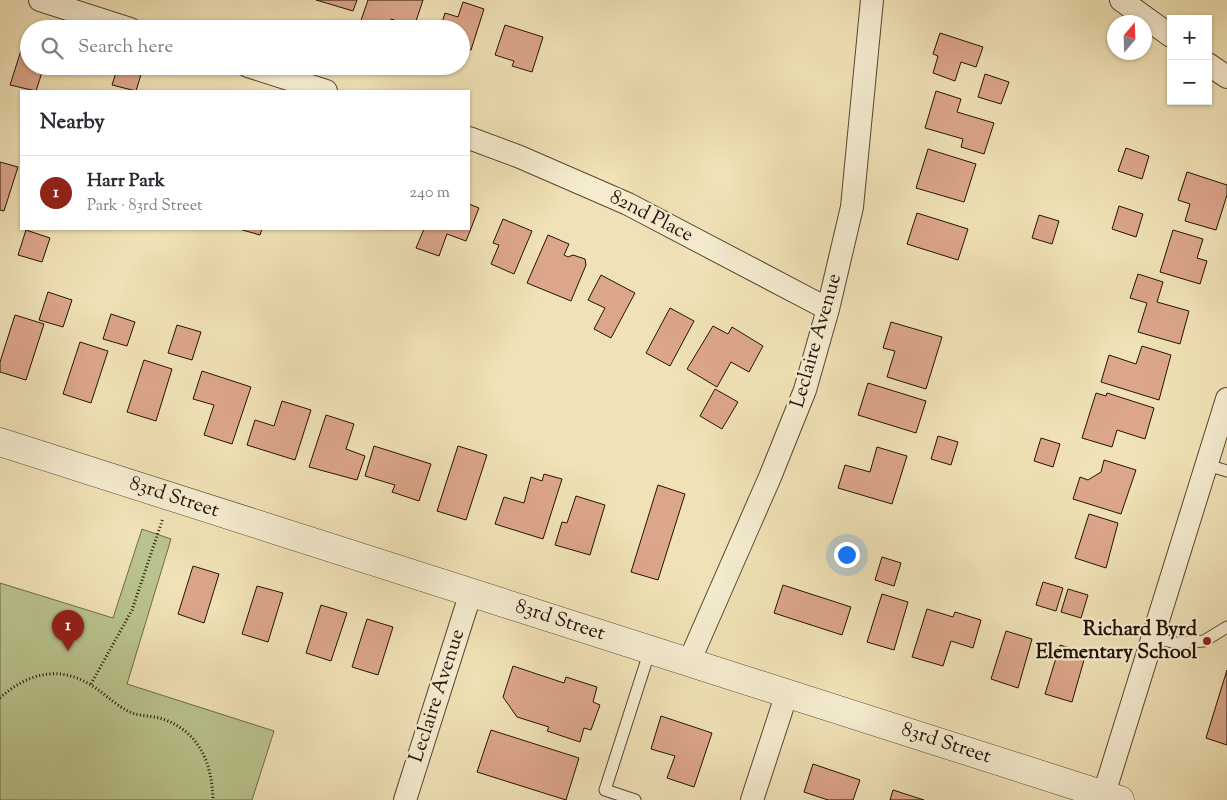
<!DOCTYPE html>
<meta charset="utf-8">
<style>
:root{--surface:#fff;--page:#f2f2f3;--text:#2b2b33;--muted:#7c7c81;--line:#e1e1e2;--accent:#8f2418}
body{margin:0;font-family:"Sorts Mill Goudy",serif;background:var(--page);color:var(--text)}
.controls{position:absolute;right:15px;top:15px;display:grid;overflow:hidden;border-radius:0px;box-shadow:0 1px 4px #0004}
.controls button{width:45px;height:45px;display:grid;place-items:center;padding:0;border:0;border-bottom:1px solid var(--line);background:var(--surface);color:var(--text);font:25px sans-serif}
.compass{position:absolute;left:1107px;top:15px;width:45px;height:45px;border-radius:50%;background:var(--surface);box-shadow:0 1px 4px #0004;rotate:19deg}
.you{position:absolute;left:846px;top:554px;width:18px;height:18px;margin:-12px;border:4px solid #fff;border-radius:50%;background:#1a73e8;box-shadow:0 0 0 8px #1a73e833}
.badge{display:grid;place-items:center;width:32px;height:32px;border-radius:50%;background:var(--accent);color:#fff;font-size:16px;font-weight:700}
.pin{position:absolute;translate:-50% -41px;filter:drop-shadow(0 1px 2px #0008)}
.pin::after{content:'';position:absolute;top:26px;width:18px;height:15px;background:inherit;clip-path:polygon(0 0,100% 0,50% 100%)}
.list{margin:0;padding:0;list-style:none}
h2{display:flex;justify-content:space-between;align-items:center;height:65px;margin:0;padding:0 20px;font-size:21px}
h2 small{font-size:16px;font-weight:400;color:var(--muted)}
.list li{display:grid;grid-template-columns:32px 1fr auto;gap:15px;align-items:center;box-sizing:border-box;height:75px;padding:0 20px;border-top:1px solid var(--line)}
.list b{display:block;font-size:19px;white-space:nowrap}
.list p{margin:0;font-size:16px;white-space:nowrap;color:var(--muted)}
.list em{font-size:16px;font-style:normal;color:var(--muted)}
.icon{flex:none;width:28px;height:28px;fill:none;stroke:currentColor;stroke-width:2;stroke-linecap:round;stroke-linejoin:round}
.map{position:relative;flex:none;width:1227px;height:800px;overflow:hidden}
.search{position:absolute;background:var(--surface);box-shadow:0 1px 4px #0004;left:20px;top:20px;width:450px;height:55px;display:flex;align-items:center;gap:12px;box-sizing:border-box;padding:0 18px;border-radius:28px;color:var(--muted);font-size:19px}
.panel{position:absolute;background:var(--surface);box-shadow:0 1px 4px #0004;left:20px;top:90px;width:450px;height:140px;border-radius:0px}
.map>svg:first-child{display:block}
.green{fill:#bac38d;stroke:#6f6a4a}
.building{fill:#dca68a;stroke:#241206}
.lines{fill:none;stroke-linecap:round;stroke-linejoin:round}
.service-casing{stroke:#574632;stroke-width:13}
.minor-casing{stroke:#574632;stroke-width:24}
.tertiary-casing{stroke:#574632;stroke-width:29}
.path{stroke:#241206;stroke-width:3;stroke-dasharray:1 2.5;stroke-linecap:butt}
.service{stroke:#f5ecd0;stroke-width:11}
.minor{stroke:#f5ecd0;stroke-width:22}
.tertiary{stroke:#f5ecd0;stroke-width:28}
.poi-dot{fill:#8f2418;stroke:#f5ecd0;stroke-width:2}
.labels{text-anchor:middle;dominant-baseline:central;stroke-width:4.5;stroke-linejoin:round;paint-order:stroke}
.street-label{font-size:20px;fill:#241206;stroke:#f5ecd0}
.poi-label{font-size:20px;font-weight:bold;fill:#241206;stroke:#f5ecd0;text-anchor:end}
</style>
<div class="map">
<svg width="1227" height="800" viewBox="0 0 1227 800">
<rect width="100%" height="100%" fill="#f0e2b6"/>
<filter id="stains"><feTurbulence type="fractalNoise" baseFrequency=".004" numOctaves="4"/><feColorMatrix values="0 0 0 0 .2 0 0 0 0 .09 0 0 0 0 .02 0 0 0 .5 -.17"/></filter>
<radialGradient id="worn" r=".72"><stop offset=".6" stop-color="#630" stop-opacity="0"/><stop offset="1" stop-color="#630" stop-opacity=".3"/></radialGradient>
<path class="green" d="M142,529L171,539L127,684L274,731L252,800H0V583L113,618Z"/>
<path class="building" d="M316,0H357L353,11Z
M368,0H423L414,27L391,19L388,29H358Z
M463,2L484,9L471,50L461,47V29H440L445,13L458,17Z
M505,25L543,37L532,72L512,66L514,61L495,55Z
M940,33L983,47L976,67L961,62L955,81L933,73L938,56L933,54Z
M24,41L29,42V66H44L36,91L10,85Z
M118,66L143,68L136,91L112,85Z
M985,74L1009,82L1001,104L978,97Z
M936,91L961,99L957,112L994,123L984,154L961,147L963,139L925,128Z
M1126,148L1149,156L1142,179L1118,171Z
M928,149L976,164L964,202L916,188Z
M0,162L18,167L4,211L0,210Z
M1187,172L1227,185V195L1216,230L1185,221L1190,204L1178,200Z
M469,204L479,208L466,241L447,234L439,256L416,248L424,229H469Z
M1119,206L1143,214L1136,237L1112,229Z
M917,213L968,229L958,260L907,244Z
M1039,215L1059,221L1052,244L1032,238Z
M503,219L532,231L514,274L491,264L499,245L493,243Z
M239,229H262L260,235Z
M26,230L50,238L42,262L18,255Z
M1173,230L1203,239L1197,258L1207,261L1200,284L1160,272Z
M548,235L569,244L564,255L568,257L573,255L585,259L586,265L571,301L527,283Z
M1138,274L1163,282L1157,302L1189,311L1180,344L1138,332L1147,303L1130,298Z
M601,275L635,293L611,338L594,329L605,308L588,300Z
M48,292L72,300L63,327L39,320Z
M670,308L694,321L670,366L646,353Z
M111,314L135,322L127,346L103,339Z
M15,315L44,324L26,380L0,372V362Z
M891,322L942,337L926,389L887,377L895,351L883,348Z
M177,325L201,332L192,360L168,353Z
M713,326L728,334L732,327L763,346L749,372L731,362L717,387L687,369Z
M80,342L108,351L91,403L63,394Z
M1142,346L1171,355L1159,400L1101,382L1109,355L1136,364Z
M144,360L172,369L156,421L127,412Z
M202,371L251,387L232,444L204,435L214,405L193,399Z
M868,383L926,401L916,433L858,415Z
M715,389L738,402L722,429L700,416Z
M1096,393L1106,396L1107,393L1154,408L1145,439L1117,430L1112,447L1082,438Z
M282,401L311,410L295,460L247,445L255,420L274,426Z
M326,415L354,424L346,449L365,456L357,480L309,467Z
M938,436L958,442L951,465L931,459Z
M1041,438L1060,444L1053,467L1034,461Z
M374,446L431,464L419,501L392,492L395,485L365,476Z
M458,446L487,455L466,520L437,511Z
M877,447L907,456L892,504L838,488L845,465L870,472Z
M1104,460L1136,470L1121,514L1073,499L1080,477L1088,480L1101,472Z
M544,474L562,479L543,539L495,524L504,497L524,503L531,477L542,481Z
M658,485L685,494L658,580L631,572Z
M576,496L605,505L590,555L555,545L562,522L567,523Z
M1089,514L1118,523L1106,568L1075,558Z
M882,557L901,563L894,586L875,580Z
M193,566L219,574L204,623L178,614Z
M1043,582L1063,588L1056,611L1036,605Z
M783,585L851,607L842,635L774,613Z
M257,586L283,593L268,642L242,634Z
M1068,589L1088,595L1081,618L1061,612Z
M882,594L908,602L894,650L867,642Z
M321,605L347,613L331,661L306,653Z
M927,609L953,617L955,612L981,620L973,648L951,641L943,666L912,657Z
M367,619L393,627L378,675L352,667Z
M1006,631L1032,639L1018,688L991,679Z
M1060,645L1086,653L1072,702L1045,694Z
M513,666L564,683L566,677L597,687L593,702L600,705L591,730L584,728L580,742L547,731L549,727L517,717L503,697Z
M1227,670V745L1206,738Z
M661,716L712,733L694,787L667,778L675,756L651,749Z
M491,730L579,758L566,800L477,772Z
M813,764L860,780L853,800H828L804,792Z
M893,790L924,800H890Z"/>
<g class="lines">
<defs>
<path id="service" d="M1207,465L1227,471
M1152,637L1176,643L1204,641L1227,627
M635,800L605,790L650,650"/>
<path id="minor" d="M40,0L130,29
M1121,0L1171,36
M1208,64L1227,77
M248,66L326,91
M469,138L520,157L628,204L828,309
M689,662L770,477L805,390L828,309L852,207L872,0
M405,800L471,592
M752,800L787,693
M1102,800L1227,399"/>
<path id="tertiary" d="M0,442L1120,800"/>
</defs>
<use href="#service" class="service-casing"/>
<use href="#minor" class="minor-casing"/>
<use href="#tertiary" class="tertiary-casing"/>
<path class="path" d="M91,684L132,610L163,518
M0,698C26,674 58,665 89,684C102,691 113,703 126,710C137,717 151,715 163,719C200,732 212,764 213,800"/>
<use href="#service" class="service"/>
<use href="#minor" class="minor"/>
<use href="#tertiary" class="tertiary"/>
</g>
<circle class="poi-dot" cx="1207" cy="641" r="5"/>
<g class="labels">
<g class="street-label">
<text transform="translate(651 217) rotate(27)">82nd Place</text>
<text transform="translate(817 341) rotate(-74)">Leclaire Avenue</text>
<text transform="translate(174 498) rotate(18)">83rd Street</text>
<text transform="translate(560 621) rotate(18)">83rd Street</text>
<text transform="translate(438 696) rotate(-72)">Leclaire Avenue</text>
<text transform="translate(946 744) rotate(18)">83rd Street</text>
</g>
<g class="poi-label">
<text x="1197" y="630">Richard Byrd<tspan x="1197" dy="23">Elementary School</tspan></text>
</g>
</g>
<rect width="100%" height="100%" filter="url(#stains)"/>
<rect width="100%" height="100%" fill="url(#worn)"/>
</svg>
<div class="controls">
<button>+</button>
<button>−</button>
</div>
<svg class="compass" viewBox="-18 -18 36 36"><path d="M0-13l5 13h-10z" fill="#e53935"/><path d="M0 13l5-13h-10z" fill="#7c7c81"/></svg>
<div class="you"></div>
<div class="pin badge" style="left:68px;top:651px">1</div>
<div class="search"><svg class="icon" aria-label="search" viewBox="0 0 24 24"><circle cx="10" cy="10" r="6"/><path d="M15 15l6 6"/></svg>Search here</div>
<section class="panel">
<h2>Nearby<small></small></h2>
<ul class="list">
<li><span class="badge">1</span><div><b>Harr Park</b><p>Park · 83rd Street</p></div><em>240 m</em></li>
</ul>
</section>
</div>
